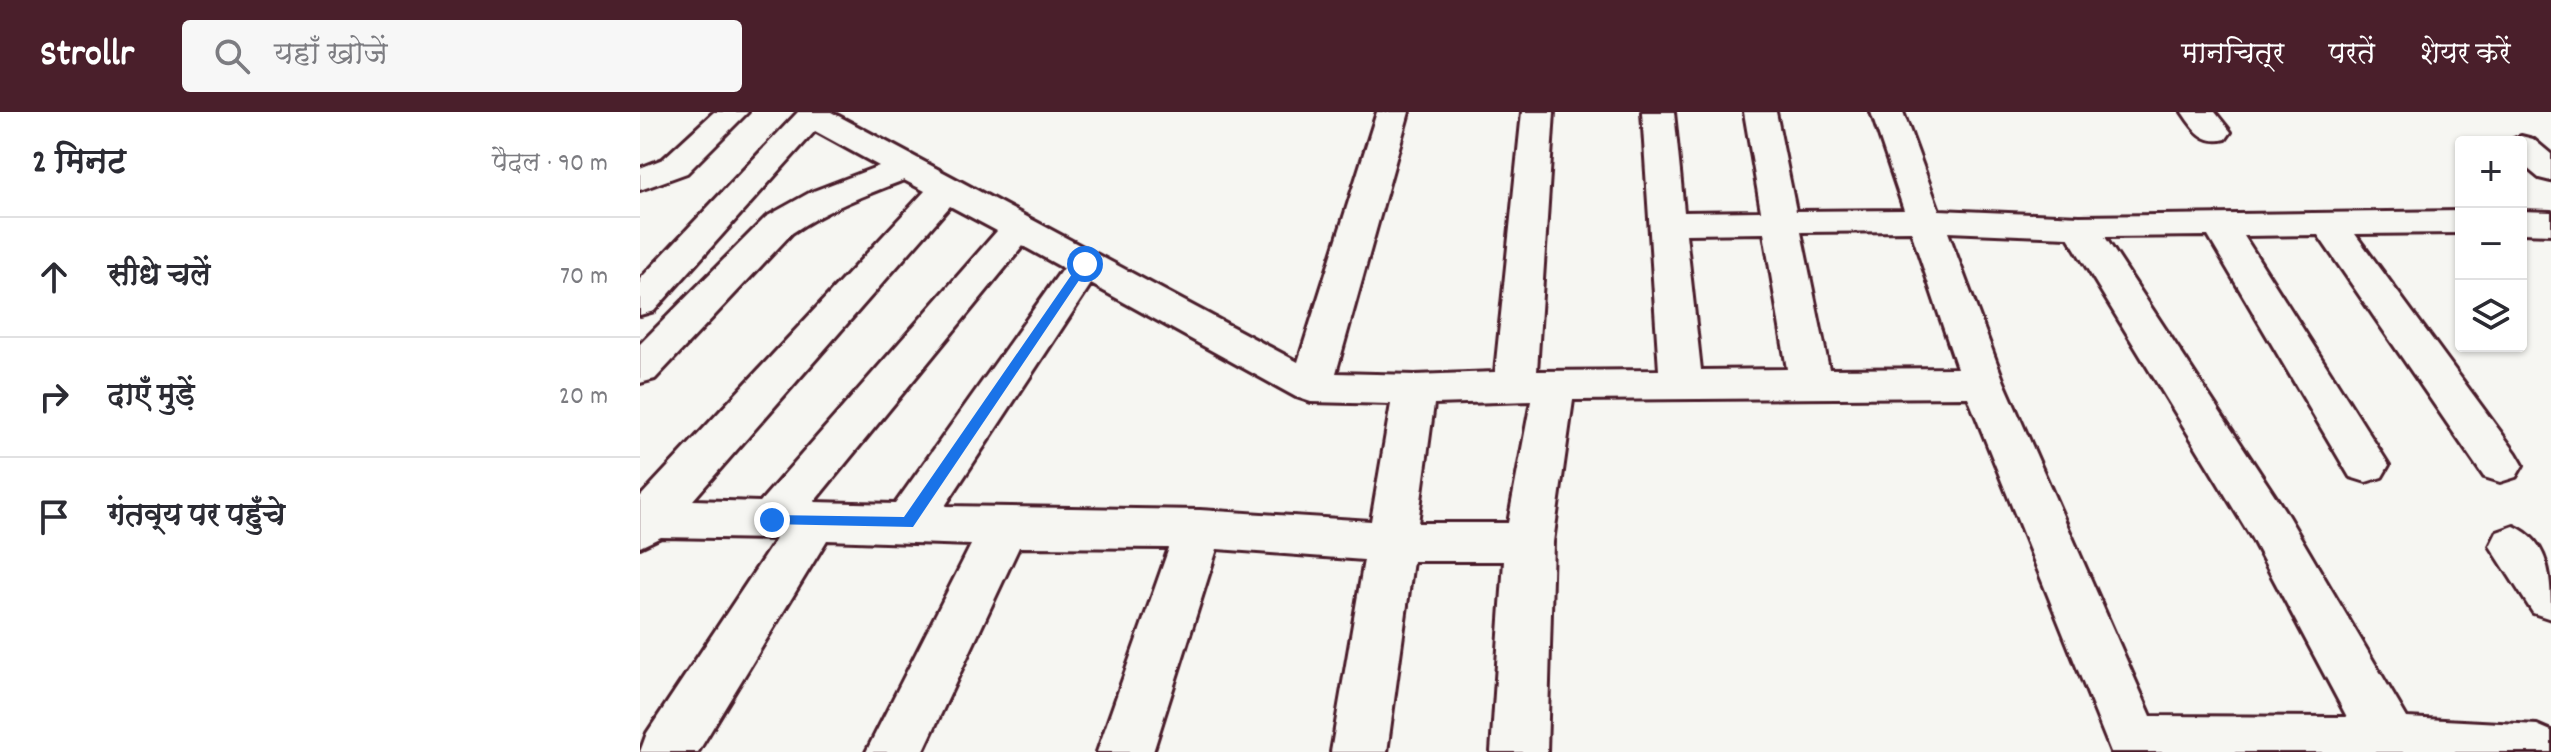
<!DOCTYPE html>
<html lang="hi">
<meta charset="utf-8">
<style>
:root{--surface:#fff;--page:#f7f7f7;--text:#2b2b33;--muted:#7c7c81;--line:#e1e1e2;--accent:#4a1f2b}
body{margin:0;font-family:Dekko,"Playpen Sans Deva",sans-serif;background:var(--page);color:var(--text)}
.controls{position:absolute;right:24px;top:24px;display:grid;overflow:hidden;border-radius:8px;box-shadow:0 2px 6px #0004}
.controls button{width:72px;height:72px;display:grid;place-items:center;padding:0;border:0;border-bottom:2px solid var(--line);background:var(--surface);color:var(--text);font:40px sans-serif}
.stop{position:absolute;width:24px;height:24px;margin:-18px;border:6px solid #1a73e8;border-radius:50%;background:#fff}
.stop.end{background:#1a73e8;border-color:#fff;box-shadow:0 2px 8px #0008}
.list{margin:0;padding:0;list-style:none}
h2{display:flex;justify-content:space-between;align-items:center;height:104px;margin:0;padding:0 32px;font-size:34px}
h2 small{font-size:26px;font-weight:400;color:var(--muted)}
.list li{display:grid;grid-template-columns:52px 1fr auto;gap:24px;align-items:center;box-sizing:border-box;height:120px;padding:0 32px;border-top:2px solid var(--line)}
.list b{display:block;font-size:30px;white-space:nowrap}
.list em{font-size:26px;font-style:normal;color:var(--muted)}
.icon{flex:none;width:44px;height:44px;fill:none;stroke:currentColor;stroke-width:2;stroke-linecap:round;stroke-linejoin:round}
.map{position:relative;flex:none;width:1911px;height:640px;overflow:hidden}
header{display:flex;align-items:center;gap:48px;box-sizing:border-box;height:112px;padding:0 40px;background:var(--accent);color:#fff}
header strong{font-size:38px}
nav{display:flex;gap:44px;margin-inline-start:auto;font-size:28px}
.search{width:560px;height:72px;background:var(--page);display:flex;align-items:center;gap:20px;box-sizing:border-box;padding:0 28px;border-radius:8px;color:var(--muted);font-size:30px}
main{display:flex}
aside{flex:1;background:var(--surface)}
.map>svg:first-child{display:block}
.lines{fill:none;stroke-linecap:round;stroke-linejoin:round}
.street-casing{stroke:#4a1f2b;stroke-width:6}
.street{fill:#f6f6f2;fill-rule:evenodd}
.route{fill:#1a73e8}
</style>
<header>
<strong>Strollr</strong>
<div class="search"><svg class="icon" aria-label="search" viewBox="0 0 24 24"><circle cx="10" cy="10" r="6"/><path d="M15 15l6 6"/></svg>यहाँ खोजें</div>
<nav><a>मानचित्र</a><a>परतें</a><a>शेयर करें</a></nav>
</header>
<main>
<aside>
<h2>2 मिनट<small>पैदल · 90 m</small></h2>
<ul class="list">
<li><svg class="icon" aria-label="ahead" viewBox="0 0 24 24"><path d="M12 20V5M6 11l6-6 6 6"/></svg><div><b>सीधे चलें</b></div><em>70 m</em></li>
<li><svg class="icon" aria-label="right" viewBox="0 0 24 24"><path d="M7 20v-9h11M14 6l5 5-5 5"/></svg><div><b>दाएँ मुड़ें</b></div><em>20 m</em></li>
<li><svg class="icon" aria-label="arrive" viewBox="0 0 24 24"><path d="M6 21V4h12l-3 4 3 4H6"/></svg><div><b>गंतव्य पर पहुँचे</b></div></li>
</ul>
</aside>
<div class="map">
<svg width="1911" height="640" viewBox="0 0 1911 640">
<rect width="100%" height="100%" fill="#f6f6f2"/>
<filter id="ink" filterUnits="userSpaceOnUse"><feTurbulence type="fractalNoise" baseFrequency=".0125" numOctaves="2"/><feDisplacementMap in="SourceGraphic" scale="16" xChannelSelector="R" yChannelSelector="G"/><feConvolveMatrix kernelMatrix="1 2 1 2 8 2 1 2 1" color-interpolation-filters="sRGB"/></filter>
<g filter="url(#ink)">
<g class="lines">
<defs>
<path id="street" d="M74,0H108L47,61L0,78V56L23,47Z
M158,0H191L658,250L737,0H769L696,261L775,263L855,260L882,0H914L897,259L1019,258L1002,0H1034L1044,100L1121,99L1104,0H1136L1156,99L1264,98L1231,0H1263L1299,98L1440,104L1821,99V121L1715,122L1876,341L1883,353L1876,365L1860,370L1844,365L1678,123L1604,124L1749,353L1742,365L1726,370L1710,365L1568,124L1465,125L1645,399L1767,606L1897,613L1911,619V640H1471L1328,285L933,288L913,430L907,640H851L864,449H773L747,640H691L724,448L577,437L513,640H457L529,436L379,435L283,640H226L331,433L187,428L58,640H0L7,621L136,427L21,425L0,435V385L285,79L264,68C225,83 187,97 152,121L15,267L0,271V232L126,105L171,80L239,54L175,19L14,199L0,203V167ZM310,94L357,119L120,390L53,388ZM1271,119L1317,256L1189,257L1161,120ZM1308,120L1428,125L1611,425L1707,605L1511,604L1364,270ZM1124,121L1147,257L1061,258L1046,122ZM383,134L423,156L255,392L174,390ZM451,172L656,285L671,290L751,292L731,409L560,398L305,394ZM891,289L868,411H778L794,292Z
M1542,0H1575L1591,20L1586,27C1564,33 1554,18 1542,0Z
M1881,24L1893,27L1911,42V69L1899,66L1881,51V30H1867Z
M1881,99L1911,100V122L1881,121Z
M1874,414C1911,430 1911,468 1911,507L1893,501L1850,434L1857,420Z"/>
</defs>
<use href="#street" class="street-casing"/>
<use href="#street" class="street"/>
</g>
</g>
<path class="route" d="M445,148L450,152L273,415L127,412V404L132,403L264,405L441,149Z"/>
</svg>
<div class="controls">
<button>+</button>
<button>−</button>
<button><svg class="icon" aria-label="layers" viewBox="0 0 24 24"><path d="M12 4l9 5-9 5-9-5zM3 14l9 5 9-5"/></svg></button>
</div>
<div class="stop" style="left:445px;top:152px"></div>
<div class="stop end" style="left:132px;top:408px"></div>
</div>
</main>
